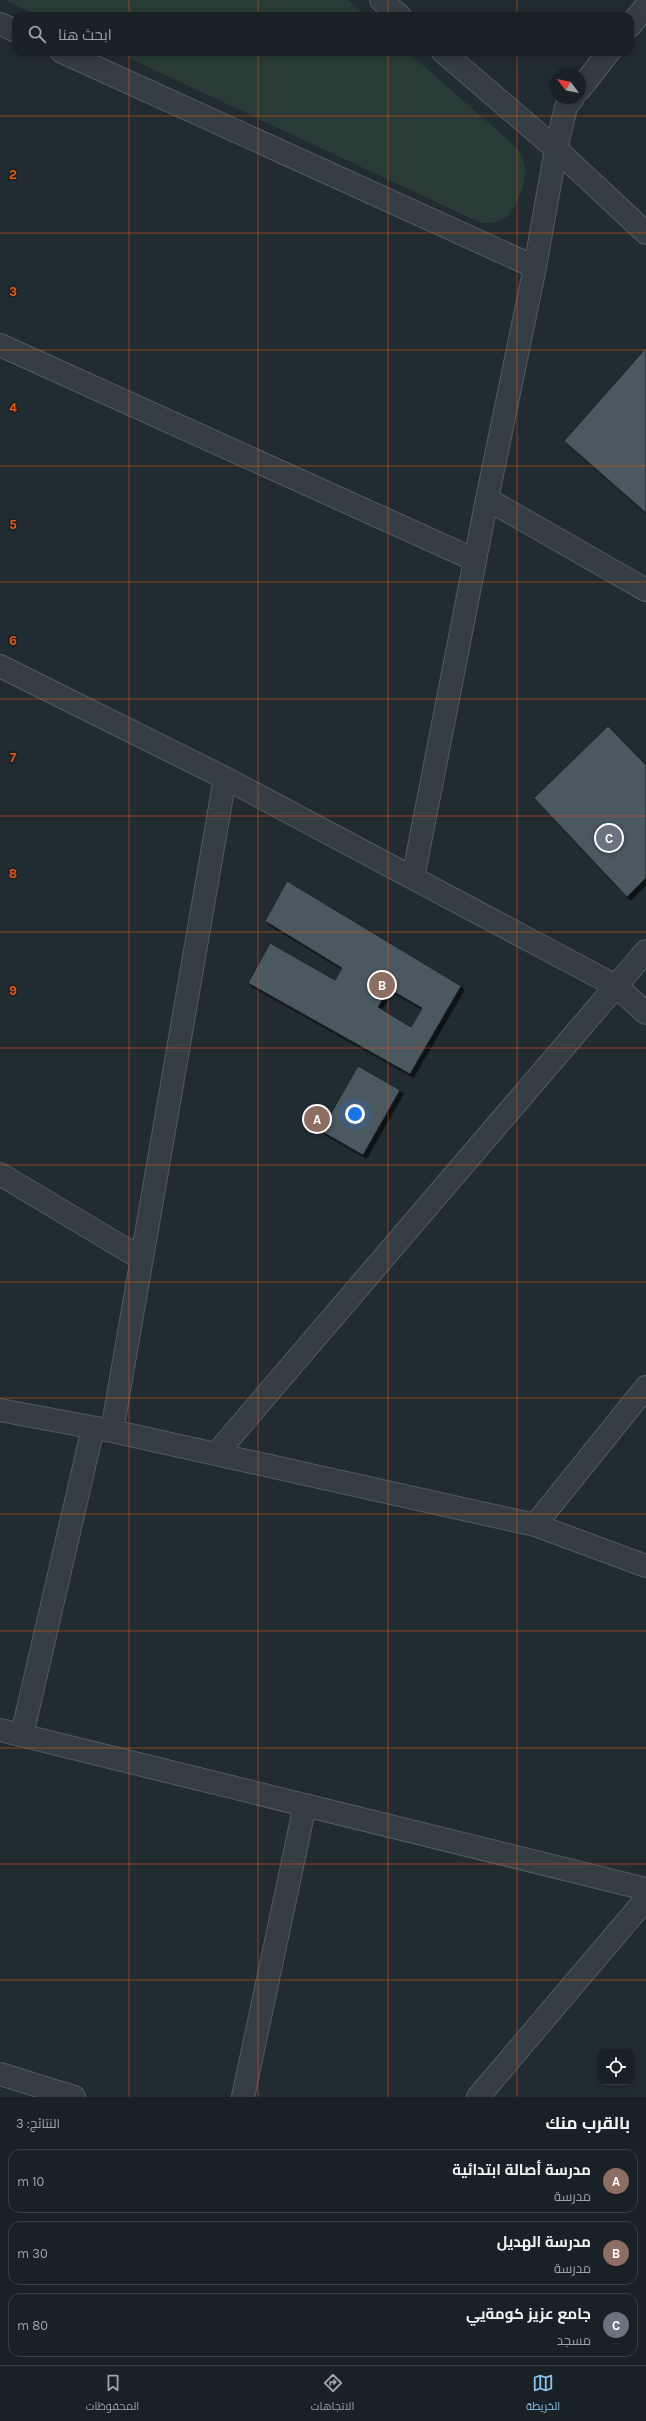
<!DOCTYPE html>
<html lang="ar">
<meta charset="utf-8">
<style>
:root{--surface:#192126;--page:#262e32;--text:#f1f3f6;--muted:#9fa3a7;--line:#373e43;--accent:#89c3eb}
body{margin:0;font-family:Karla,Cairo,sans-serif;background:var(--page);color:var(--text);direction:rtl}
.controls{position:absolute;right:12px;bottom:12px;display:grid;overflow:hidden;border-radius:8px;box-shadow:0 2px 10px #0003}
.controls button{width:36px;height:36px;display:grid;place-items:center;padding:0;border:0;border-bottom:1px solid var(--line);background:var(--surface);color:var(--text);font:20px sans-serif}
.compass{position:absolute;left:550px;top:68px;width:36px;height:36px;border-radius:50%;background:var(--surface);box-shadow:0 2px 10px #0003;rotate:302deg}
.you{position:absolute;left:355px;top:1114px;width:14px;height:14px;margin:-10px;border:3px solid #fff;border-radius:50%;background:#1a73e8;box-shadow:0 0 0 6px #1a73e833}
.badge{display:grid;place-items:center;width:26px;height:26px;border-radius:50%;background:var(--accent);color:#fff;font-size:13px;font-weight:700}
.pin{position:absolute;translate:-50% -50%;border:2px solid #fff;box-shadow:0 1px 4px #0006}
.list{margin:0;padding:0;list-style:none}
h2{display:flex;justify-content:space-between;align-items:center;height:52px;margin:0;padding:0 16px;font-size:17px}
h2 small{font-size:13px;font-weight:400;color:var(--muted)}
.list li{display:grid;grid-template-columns:26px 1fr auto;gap:12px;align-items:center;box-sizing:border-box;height:64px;margin:0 8px 8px;padding:0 8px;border:1px solid var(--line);border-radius:12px}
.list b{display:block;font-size:15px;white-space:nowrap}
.list p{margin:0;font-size:13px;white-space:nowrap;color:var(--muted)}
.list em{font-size:13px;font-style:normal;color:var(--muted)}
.icon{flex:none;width:22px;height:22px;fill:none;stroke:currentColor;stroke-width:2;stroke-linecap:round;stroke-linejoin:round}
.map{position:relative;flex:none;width:646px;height:2097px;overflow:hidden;direction:ltr}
.search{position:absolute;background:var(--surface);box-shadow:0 2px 10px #0003;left:12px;right:12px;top:12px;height:44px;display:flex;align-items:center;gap:10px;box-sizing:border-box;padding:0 14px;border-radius:12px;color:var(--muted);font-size:15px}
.sheet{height:268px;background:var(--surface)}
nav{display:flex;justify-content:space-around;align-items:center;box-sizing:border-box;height:56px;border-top:1px solid var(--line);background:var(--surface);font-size:11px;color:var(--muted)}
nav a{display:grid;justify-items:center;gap:2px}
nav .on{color:var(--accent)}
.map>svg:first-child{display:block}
.green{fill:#293b36}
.building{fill:#4c5961;stroke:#1b242a;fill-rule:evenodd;filter:url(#shadow)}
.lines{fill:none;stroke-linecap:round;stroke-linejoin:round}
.minor-casing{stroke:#515b61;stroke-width:24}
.minor{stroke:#343d43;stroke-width:22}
.grid{fill:none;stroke:#e8590c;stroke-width:1;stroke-opacity:0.55}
.grid-label{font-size:13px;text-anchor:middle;font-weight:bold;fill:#e8590c;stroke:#192228;stroke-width:3.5;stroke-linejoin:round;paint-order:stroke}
</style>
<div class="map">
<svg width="646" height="2097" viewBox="0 0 646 2097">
<defs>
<filter id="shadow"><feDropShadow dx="3.5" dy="3.5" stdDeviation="0" flood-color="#0009"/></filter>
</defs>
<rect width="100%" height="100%" fill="#212c32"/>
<path class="green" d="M5,0H348L366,16H39Z
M116,52H408L516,147C520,153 524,159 525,167C527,181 517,209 505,218C497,223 490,223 481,223Z"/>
<path class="building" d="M646,348V512H645L564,441Z
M608,726L646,765V878L627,897L534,798Z
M287,881L461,986L410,1074L248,983L270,943L335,980L342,968L265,921ZM389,989L422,1008L411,1027L378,1007Z
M358,1066L400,1090L363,1155L321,1131Z"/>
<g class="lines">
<defs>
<path id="minor" d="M381,0L400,16
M0,24L16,31
M630,26L646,6
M62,52L535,267
M443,52L556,149L646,233
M580,89L609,52
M0,345L475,560
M487,499L646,590
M0,666L225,778L616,986L646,1013
M413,878L487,499L535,267L556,149L566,107L573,98
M0,1174L142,1259
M0,1410L112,1431L535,1525L646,1566
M112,1431L225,778
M216,1454L646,951
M535,1525L646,1387
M0,1730L646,1889
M22,1735L93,1428
M0,2074L74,2097
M243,2097L305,1805
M478,2097L646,1899"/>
</defs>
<use href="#minor" class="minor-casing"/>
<use href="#minor" class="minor"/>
</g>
<path class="grid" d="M129,0V16M258,0V16M388,0V16M517,0V16M129,52V2097M258,52V2097M388,52V2097M517,52V2097M0,116H646M0,233H646M0,350H646M0,466H646M0,582H646M0,699H646M0,816H646M0,932H646M0,1048H646M0,1165H646M0,1282H646M0,1398H646M0,1514H646M0,1631H646M0,1748H646M0,1864H646M0,1980H646"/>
<g class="grid-label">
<text x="13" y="179">2</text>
<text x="13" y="296">3</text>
<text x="13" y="412">4</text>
<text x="13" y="529">5</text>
<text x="13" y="645">6</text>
<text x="13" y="762">7</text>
<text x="13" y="878">8</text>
<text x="13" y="995">9</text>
</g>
</svg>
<div class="controls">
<button><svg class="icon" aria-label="locate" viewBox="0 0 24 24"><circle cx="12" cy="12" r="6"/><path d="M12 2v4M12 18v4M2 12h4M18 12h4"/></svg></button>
</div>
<svg class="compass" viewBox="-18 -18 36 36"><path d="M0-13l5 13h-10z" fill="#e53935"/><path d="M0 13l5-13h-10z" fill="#9fa3a7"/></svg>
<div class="you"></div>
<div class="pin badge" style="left:317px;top:1119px;background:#8d6e63">A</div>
<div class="pin badge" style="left:382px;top:985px;background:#8d6e63">B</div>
<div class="pin badge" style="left:609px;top:838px;background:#6b7280">C</div>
<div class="search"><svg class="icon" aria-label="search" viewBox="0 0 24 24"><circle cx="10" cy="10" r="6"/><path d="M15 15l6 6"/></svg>ابحث هنا</div>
</div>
<section class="sheet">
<h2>بالقرب منك<small>النتائج: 3</small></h2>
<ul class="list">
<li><span class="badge" style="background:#8d6e63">A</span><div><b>مدرسة أصالة ابتدائية</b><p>مدرسة</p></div><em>10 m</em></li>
<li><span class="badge" style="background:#8d6e63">B</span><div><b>مدرسة الهديل</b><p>مدرسة</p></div><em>30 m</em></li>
<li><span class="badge" style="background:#6b7280">C</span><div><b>جامع عزيز كومةيي</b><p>مسجد</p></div><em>80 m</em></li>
</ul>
</section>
<nav>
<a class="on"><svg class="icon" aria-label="map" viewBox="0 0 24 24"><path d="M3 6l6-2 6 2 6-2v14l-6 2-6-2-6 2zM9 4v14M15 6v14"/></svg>الخريطة</a>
<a><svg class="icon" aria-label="directions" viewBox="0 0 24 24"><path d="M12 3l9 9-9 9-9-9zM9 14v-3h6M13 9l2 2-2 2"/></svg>الاتجاهات</a>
<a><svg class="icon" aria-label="saved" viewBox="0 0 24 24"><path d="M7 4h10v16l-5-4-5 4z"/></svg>المحفوظات</a>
</nav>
